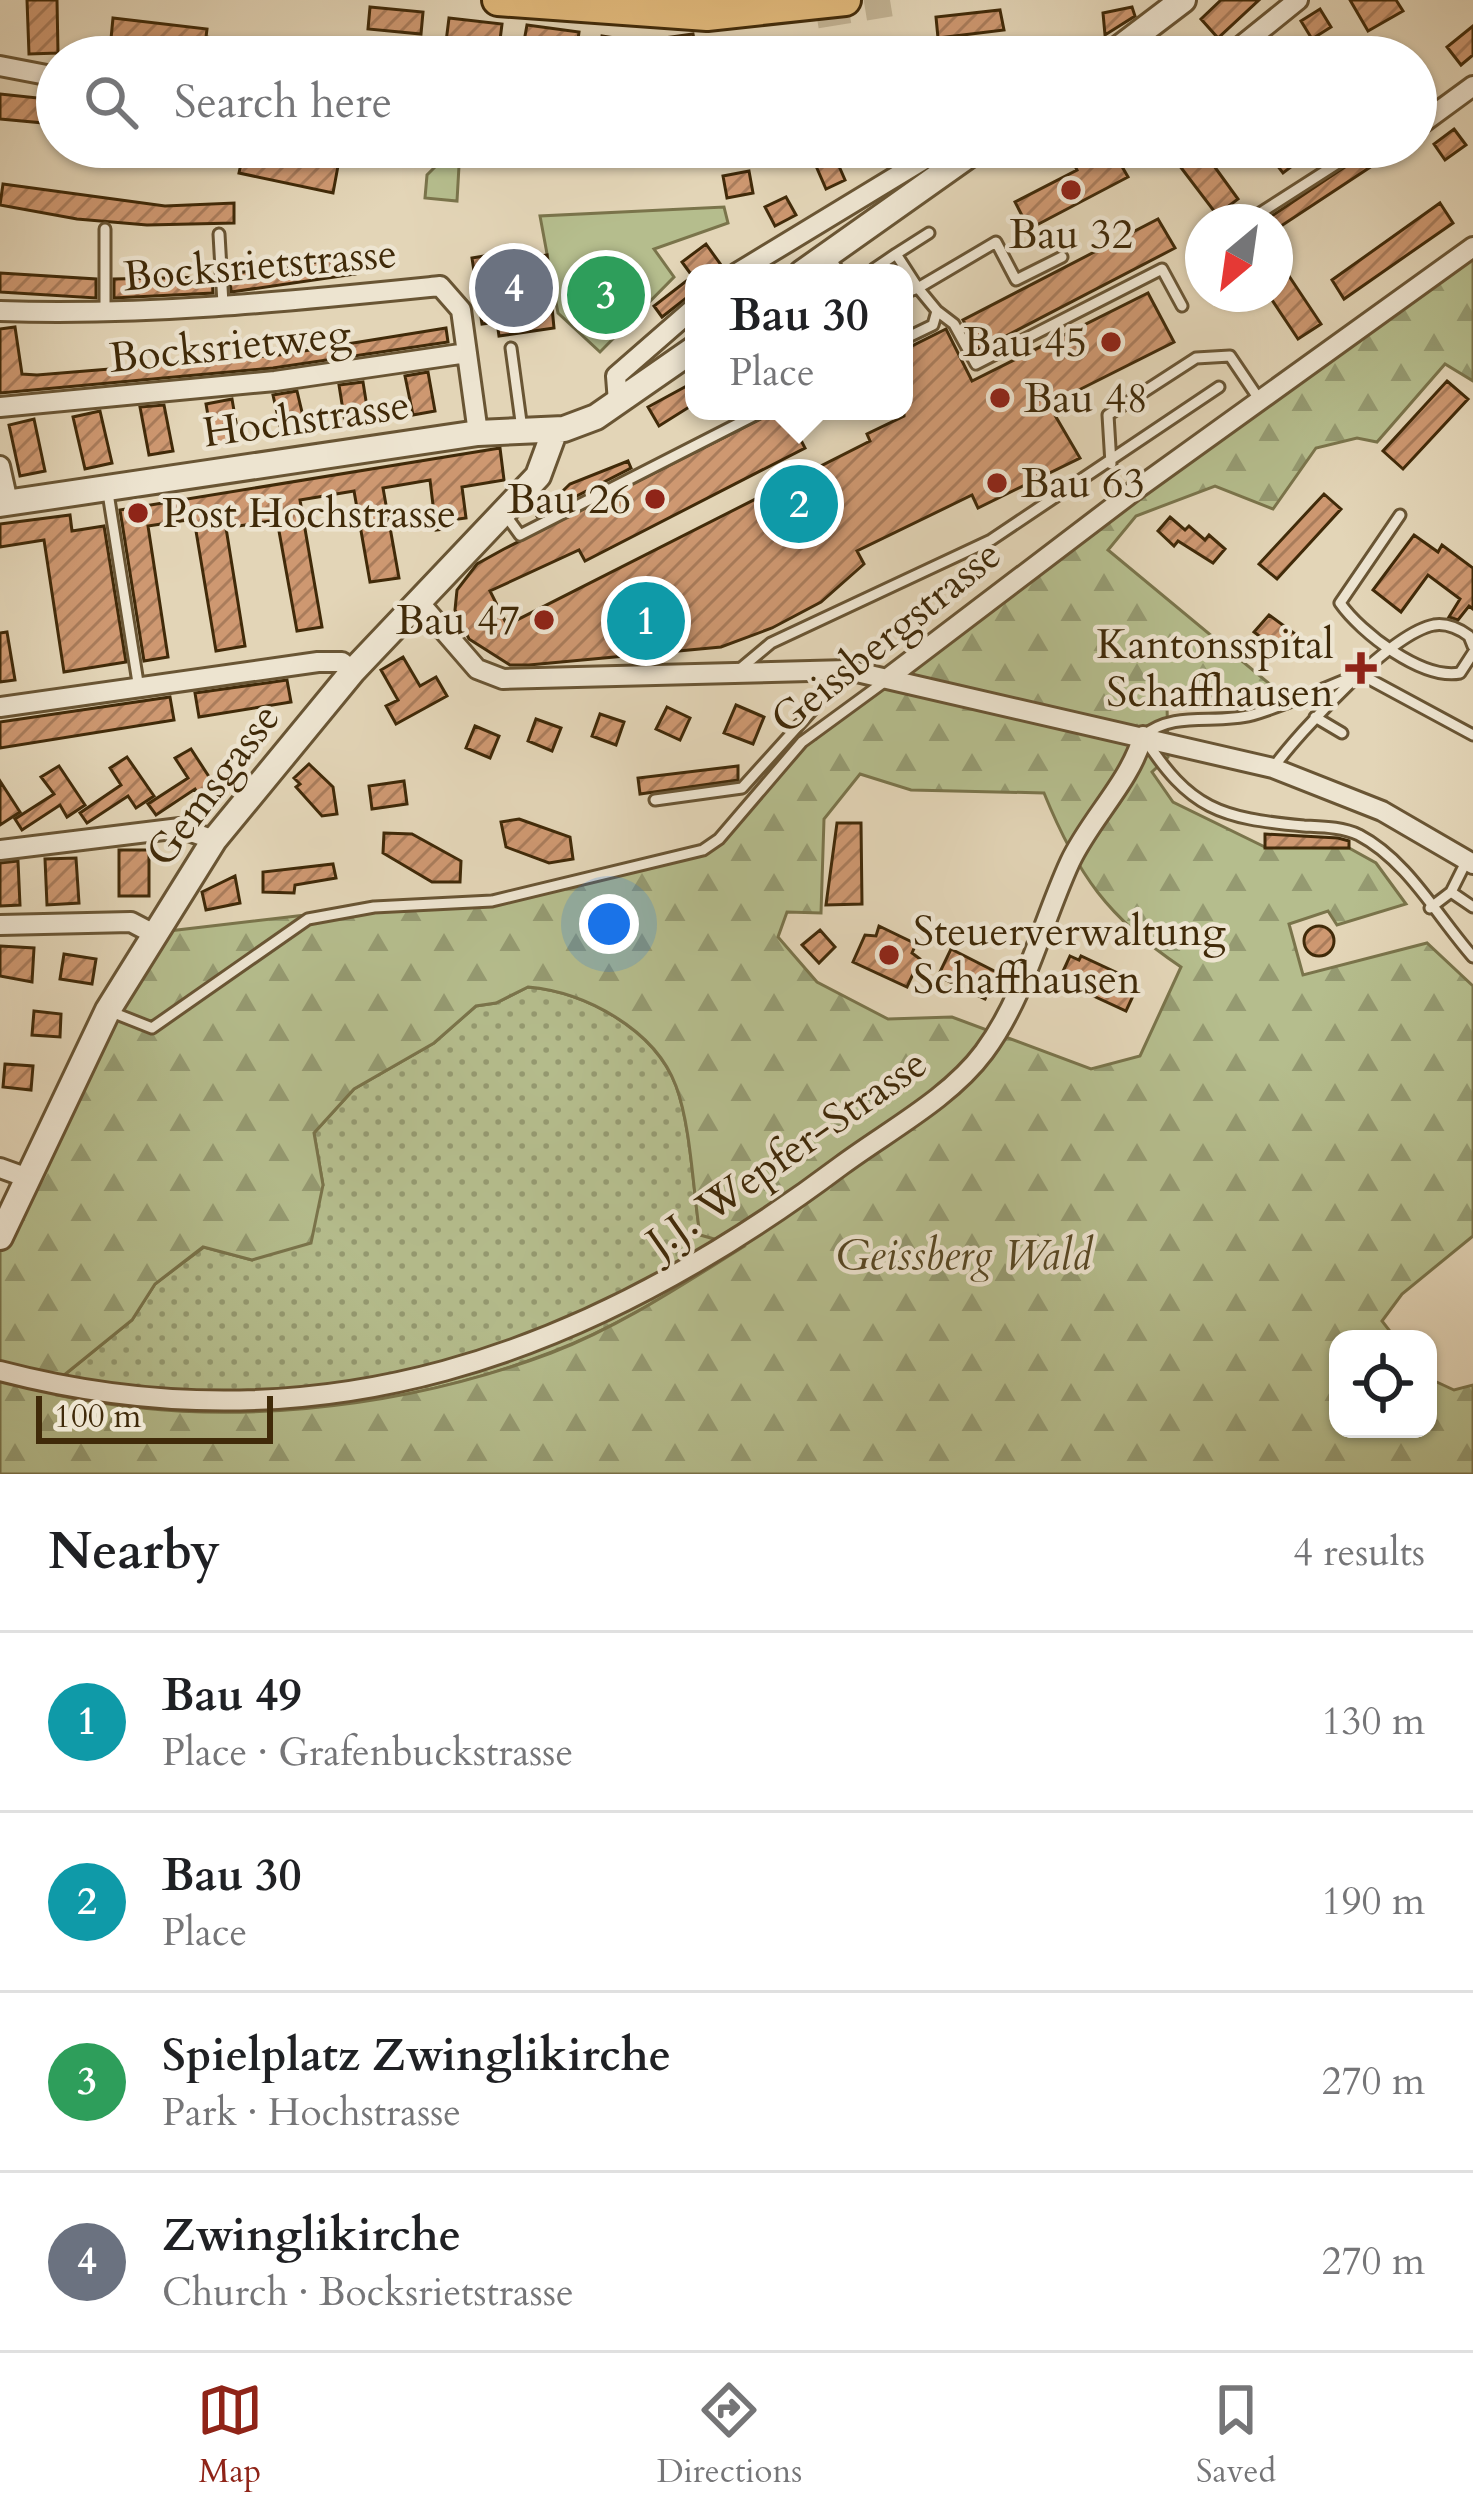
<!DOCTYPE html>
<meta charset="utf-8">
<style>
:root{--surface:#fff;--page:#f6f6f6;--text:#202124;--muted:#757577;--line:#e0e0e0;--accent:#8f2418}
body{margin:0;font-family:Cardo,serif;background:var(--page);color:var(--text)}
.controls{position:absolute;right:36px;bottom:36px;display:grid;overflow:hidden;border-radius:24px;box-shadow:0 3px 9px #0004}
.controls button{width:108px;height:108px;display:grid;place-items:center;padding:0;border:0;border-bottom:3px solid var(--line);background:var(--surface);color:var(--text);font:60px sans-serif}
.compass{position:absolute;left:1185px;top:204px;width:108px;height:108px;border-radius:50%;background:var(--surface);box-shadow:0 3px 9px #0004;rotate:209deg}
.scale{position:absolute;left:36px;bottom:30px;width:237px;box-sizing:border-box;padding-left:12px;border:6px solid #402a09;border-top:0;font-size:33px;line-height:42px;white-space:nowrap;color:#402a09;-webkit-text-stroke:9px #ede4d0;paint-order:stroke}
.you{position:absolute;left:609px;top:924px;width:42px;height:42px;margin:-30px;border:9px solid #fff;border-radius:50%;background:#1a73e8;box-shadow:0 0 0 18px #1a73e833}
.badge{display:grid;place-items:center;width:78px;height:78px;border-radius:50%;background:var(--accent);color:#fff;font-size:39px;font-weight:700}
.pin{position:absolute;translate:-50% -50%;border:6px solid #fff;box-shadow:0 3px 12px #0006}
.popup{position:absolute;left:685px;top:264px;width:228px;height:156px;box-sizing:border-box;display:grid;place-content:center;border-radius:24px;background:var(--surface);filter:drop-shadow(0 3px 9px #0005);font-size:39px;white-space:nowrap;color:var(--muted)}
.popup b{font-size:45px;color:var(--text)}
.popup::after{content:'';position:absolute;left:50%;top:100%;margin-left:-24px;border:24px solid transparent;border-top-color:var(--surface)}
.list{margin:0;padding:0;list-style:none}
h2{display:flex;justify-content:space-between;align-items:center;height:156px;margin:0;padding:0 48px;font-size:51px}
h2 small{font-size:39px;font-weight:400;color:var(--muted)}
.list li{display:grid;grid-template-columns:78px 1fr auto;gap:36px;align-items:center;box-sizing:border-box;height:180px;padding:0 48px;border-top:3px solid var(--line)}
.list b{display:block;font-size:45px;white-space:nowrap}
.list p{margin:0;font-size:39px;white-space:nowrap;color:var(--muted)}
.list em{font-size:39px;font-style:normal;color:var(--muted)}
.icon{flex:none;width:66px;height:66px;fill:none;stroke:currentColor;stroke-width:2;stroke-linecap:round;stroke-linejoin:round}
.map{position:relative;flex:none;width:1473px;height:1474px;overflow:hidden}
.search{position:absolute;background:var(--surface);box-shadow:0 3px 9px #0004;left:36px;right:36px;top:36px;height:132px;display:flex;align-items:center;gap:30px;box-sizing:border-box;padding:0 42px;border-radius:66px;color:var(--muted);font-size:45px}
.sheet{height:876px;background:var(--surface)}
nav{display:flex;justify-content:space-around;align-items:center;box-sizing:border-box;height:168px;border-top:3px solid var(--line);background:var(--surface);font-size:33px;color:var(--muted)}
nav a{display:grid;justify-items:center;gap:6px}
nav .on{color:var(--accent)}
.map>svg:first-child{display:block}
.grass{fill:url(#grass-dots);stroke:#7a744b;stroke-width:3}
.forest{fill:url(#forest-firs);stroke:#7a744b;stroke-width:3;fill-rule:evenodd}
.park{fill:#b5bd8d;stroke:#7a744b;stroke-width:3}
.building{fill:url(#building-hatch);stroke:#402a09;stroke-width:3}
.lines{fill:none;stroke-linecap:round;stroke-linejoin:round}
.trunk-tunnel{stroke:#c2b394;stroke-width:33;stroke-dasharray:33 16;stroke-linecap:butt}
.service-casing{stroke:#695534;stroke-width:15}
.minor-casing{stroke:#695534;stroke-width:24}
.tertiary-casing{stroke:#695534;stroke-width:30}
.primary-casing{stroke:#402a09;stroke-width:36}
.trunk-casing{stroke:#402a09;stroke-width:39}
.service{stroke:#ede4d0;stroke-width:9}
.minor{stroke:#ede4d0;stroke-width:18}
.tertiary{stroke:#ede4d0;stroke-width:24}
.primary{stroke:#e2ba7c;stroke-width:30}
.trunk{stroke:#e2ba7c;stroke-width:33}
.poi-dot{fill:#8f2418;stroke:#ede4d0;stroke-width:4.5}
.labels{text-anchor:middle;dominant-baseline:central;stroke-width:9;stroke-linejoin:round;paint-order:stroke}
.poi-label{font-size:42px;fill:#402a09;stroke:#ede4d0;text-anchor:end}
.street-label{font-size:42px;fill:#402a09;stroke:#ede4d0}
.park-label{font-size:42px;font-style:italic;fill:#574723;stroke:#ede4d0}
</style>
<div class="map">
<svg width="1473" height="1474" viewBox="0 0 1473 1474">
<defs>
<pattern id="grass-dots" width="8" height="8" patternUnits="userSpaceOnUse" patternTransform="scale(3)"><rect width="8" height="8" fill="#b5bd8d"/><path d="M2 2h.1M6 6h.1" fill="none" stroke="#959a71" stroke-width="1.8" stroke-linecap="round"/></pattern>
<pattern id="forest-firs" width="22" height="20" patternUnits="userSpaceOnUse" patternTransform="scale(3)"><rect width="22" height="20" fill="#b5bd8d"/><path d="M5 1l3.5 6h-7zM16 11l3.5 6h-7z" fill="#959a71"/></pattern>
<pattern id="building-hatch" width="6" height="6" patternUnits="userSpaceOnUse" patternTransform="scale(3)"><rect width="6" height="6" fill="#ce9871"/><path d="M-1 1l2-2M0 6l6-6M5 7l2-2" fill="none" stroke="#a97c5b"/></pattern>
</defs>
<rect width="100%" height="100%" fill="#e3d5b7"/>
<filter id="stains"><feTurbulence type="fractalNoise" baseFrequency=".00167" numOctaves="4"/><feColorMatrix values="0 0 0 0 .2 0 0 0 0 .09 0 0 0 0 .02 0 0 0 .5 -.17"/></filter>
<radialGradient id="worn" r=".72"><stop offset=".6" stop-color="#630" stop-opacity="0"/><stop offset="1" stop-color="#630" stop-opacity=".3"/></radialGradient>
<path class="grass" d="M528,987C585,992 654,1029 676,1086C691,1126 693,1191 700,1234L745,1247C683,1285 620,1326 552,1352C397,1412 218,1429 56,1395L63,1376L132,1320L155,1284L204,1247L252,1260L323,1185L314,1133L354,1089L434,1043L476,1006L496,1003Z"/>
<path class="forest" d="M1473,247V381L1445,364L1377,442L1357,438L1316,448L1273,509L1215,486L1136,516L1108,550L1271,685L1167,704L1168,757L1152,772L1173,802L1265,847L1349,848L1376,863L1406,904L1337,925L1328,911L1289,924L1303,975L1427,943L1473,986V1236L1402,1294L1382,1321L1396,1339H1338V1429H1428V1378L1454,1390L1473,1385V1474H0V1237L152,933L374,907L492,901L703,850L802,742ZM860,774L911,790L1044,793C1077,874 1108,918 1181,967L1140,1056L1091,1069L952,1017L888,1019L817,982L778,937L787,912L821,913L824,819ZM528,987C585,992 655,1029 676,1086C691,1126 693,1191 700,1235L743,1247C682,1285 619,1327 551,1353C396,1411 218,1429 57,1395L63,1376L132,1320L155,1284L203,1247L252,1260L311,1243L323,1185L314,1133L354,1089L434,1043L476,1006L496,1003Z"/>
<path class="park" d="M437,165L459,166L457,201L425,198L427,175Z
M724,207L728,223L654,249L674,277L600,352L558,313L540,216Z"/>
<path class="building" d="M27,0H57L58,53L29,54Z
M1221,0H1259L1218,38L1201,19Z
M1350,0H1396L1403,11L1368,31Z
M370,7L423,12L421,34L368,29Z
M1132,7L1135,16L1105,35L1103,13Z
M1320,9L1331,27L1312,39L1301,21Z
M1000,10L1004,30L938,38L936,17Z
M113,18L207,29L206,37L296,49V57H181L110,49Z
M449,18L502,24L499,48L446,42Z
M527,25L579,32L576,55L523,47Z
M1473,26V55L1461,65L1447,47Z
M693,34L695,46L739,40L741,57L599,56L602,36L666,46L664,38Z
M789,38L793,57H742L741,52Z
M0,94L57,100L55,124L0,119Z
M1454,129L1466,145L1445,160L1434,144Z
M212,147H249L338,166L333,193L239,173L242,159L211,153Z
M1066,147H1099L1104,156L1113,151L1128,177L1029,229L1015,202L1077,170Z
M1263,147H1297L1304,157L1283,173Z
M1201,148L1238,199L1217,215L1179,165Z
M1373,148L1381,160L1275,230V222H1263Z
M835,157L845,180L826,189L816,166Z
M749,171L753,193L727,198L723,176Z
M3,184L165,206L234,203V223L147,225L77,219L0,205Z
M786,197L796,215L775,226L765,207Z
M1440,203L1453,223L1344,299L1332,280Z
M1158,219L1175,248L979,350L963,320Z
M706,244L721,265L710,273H690L682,262Z
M496,254L497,263L547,255L554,328L499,336L497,322L482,324L472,258Z
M1275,255L1321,324L1298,339L1268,294H1275Z
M352,257L355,274L231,292L230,274Z
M0,273L96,279V298L0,292Z
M694,275V292L662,317L654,306Z
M212,277L213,293L114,298V279Z
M1148,293L1174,342L1049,405L1080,458L978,508L972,495L857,551L864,564L821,602L772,628L721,647L529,665H510L469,639L455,610L457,590L477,564L504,549L776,411H786L805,448L585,561L579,550L490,591L507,625L870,441L867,434L904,416V350L946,329L972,381Z
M15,327L22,374L37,375L279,355L446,328L448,342L273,368L0,393V329Z
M428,372L435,411L413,415L405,376Z
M1447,381L1468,399L1403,469L1383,451Z
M363,382L369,420L345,423L339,385Z
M694,382V404L659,426L648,407Z
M297,391L306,429L282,435L273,395Z
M232,399L239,440L213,444L206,404Z
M164,405L173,451L149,455L140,407Z
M100,411L112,463L85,469L73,417Z
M34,419L45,471L20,476L9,425Z
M500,448L504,480L462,487L466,518L451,520L452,528L436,530L430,480L383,488L399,578L370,582L354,491L300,500L322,627L297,631L277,520L226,528L245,646L216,651L194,519L148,526L168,657L144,661L120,510Z
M628,461L631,468L536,517L570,484Z
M1324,494L1341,509L1277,579L1259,564Z
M70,515L72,531L104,526L126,662L64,672L44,540L0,547V524Z
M1170,517L1185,530L1189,526L1205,540L1209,535L1225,549L1213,563L1178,541L1174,546L1158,531Z
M1414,535L1438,552L1442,545L1473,568V609L1469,606L1458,620L1449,617L1460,599L1428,575L1401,612L1373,590Z
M1269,615L1306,642L1291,660L1254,632Z
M7,632L15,680L0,682V633Z
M403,657L420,686L436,677L447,696L396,724L386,706L398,700L381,670Z
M287,680L291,702L199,717L195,693Z
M170,697L174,720L0,748V722Z
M736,705L764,717L753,744L724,733Z
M667,707L690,718L680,740L656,729Z
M600,714L624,722L616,745L592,736Z
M536,719L561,728L552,751L528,741Z
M475,726L499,736L490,758L466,748Z
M191,749L217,789L201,799L195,789L156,815L148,804L188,778L175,758Z
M127,757L154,796L136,808L128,796L87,823L80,813L121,785L110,768Z
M309,764L333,787L337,814L322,816L296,787L300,784L294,778Z
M59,766L85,805L67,817L60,805L22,830L15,819L54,794L41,777Z
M738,766V780L640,794L638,778Z
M0,781L20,812L0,825Z
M404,781L407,804L372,809L369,786Z
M519,819L570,837L573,859L549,863L506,847L501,822Z
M837,823H861L862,904L826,905Z
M384,833L412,834L461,861L460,882H432L383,853Z
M1265,834L1338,838L1349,841V848H1265Z
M119,850H149V896H119Z
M76,858L79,903L47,905L45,859Z
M18,861L20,905L0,906V863Z
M333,864L336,878L295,885L294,893L263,892V872Z
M235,876L240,903L206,910L202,892Z
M879,926L916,944L912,953L920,959L907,987L853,962L865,935L876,936Z
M1304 941a15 15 0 1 1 30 0a15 15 0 1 1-30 0Z
M820,930L835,947L819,963L802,945Z
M0,946L34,948L32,982L0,976Z
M951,949L998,973L985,999L938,976Z
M64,954L96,959L92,984L60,979Z
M1070,956L1079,960L1081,956L1139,983L1126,1011L1059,980Z
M34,1011L61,1014L60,1037L32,1035Z
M5,1064L33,1066L31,1090L3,1087Z"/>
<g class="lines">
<path class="trunk-tunnel" d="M816,12L890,0"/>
<defs>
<path id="service" d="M1246,222L1363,147
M929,233L896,254L918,288L996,242L1016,280L1062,257
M219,234L223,304
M828,255L840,273
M874,269L896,254
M904,293L918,288L937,311L933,325L904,339
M105,309V229
M937,311L954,324L976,364L1162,269L1182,306
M511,348L522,429
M1111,464L1108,415L1196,358L1230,356L1261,402
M108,493L139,689
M504,513L520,535L763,411
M1400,515L1340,603C1361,633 1422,680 1460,673L1473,653
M740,669L771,643L991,540L1219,387
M1315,717L1342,733
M1473,735L1360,674C1324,688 1289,704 1252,715C1214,725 1175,710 1143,736C1190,810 1220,818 1304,826C1323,827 1342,827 1359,835C1407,860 1437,916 1473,957
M1273,768C1299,732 1391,633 1434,625C1447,623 1458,628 1469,636L1473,646
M655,800L742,788L845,674
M1451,892L1467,860
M1430,908L1451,892L1473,907
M109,1011L152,1028L308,919L374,907L492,901L703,850L719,839L802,742L884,682"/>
<path id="minor" d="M1231,54L1298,0
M0,66L57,77
M1417,127L1473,86
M427,147H592
M737,273L928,157L941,154L961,160
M0,311C149,316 292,301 440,286L461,310L478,433
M618,402L616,376L694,308
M0,407L275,381L467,353
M0,466L8,502
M419,602L477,669L503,679L848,670L1273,768L1382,811L1473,864
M888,678L1134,491L1473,247
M0,707L318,662H342L353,671
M0,850L180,828L214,840
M0,925L131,922L152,933
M0,1168L25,1177
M0,1371C317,1454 588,1356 842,1165C888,1131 950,1098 984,1052C1026,995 1041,925 1070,862C1090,819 1130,782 1143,736"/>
<path id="tertiary" d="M1108,57L1183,0
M802,273L980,147
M0,504L478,433L564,429L596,417L694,349
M0,1237L108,1010L214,840L353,671L538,476L555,430"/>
<path id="primary" d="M498,0L707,15L845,0"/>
<path id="trunk" d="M626,0L653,4"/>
</defs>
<use href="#service" class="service-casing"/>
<use href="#minor" class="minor-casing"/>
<use href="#tertiary" class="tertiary-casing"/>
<use href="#primary" class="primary-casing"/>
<use href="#trunk" class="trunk-casing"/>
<use href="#service" class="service"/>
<use href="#minor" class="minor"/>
<use href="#tertiary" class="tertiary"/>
<use href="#primary" class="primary"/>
<use href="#trunk" class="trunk"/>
</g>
<g class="poi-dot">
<circle cx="1071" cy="190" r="12"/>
<circle cx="1111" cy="342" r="12"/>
<circle cx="1000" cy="398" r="12"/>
<circle cx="997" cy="483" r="12"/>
<circle cx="655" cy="499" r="12"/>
<circle cx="138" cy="513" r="12"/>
<circle cx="544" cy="620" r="12"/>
<path d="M1355 650h12v12h12v12h-12v12h-12v-12h-12v-12h12z"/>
<circle cx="889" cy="955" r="12"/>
</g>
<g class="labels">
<g class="poi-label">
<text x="1071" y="234" text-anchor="middle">Bau 32</text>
<text x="1087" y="342">Bau 45</text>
<text x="1024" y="398" text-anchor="start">Bau 48</text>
<text x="1021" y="483" text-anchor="start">Bau 63</text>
<text x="631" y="499">Bau 26</text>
<text x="162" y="513" text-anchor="start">Post Hochstrasse</text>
<text x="520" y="620">Bau 47</text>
<text x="1334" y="644">Kantonsspital<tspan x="1334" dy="48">Schaffhausen</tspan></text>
<text x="913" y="931" text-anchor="start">Steuerverwaltung<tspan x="913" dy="48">Schaffhausen</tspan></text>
</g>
<g class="street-label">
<text transform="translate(260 265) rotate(-5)">Bocksrietstrasse</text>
<text transform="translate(230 346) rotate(-6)">Bocksrietweg</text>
<text transform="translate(306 419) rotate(-8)">Hochstrasse</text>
<text transform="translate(886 637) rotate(-39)">Geissbergstrasse</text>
<text transform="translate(213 785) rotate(-53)">Gemsgasse</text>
<text transform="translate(787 1153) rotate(-35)">J.J. Wepfer-Strasse</text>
</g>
<g class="park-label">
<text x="964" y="1255">Geissberg Wald</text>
</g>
</g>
<rect width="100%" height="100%" filter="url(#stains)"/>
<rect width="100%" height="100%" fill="url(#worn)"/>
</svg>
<div class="controls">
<button><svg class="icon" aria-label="locate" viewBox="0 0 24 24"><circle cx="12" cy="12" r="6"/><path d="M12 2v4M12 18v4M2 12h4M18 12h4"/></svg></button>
</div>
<svg class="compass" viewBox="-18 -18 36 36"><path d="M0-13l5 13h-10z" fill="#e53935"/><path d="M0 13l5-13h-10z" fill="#757577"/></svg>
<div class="scale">100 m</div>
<div class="you"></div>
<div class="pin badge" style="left:646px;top:621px;background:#0f9aa8">1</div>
<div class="pin badge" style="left:799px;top:504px;background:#0f9aa8">2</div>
<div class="popup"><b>Bau 30</b>Place</div>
<div class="pin badge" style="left:606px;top:295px;background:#2e9e5b">3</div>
<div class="pin badge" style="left:514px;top:288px;background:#6b7280">4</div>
<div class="search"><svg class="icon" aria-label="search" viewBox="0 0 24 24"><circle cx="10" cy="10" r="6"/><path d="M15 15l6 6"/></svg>Search here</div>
</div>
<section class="sheet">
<h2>Nearby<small>4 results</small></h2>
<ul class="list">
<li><span class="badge" style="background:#0f9aa8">1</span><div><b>Bau 49</b><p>Place · Grafenbuckstrasse</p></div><em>130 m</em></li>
<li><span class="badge" style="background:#0f9aa8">2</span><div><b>Bau 30</b><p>Place</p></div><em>190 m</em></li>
<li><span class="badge" style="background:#2e9e5b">3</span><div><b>Spielplatz Zwinglikirche</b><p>Park · Hochstrasse</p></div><em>270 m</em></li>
<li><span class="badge" style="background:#6b7280">4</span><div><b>Zwinglikirche</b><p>Church · Bocksrietstrasse</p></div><em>270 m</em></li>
</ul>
</section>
<nav>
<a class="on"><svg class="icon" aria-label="map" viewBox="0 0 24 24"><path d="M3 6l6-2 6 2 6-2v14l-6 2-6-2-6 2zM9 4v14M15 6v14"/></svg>Map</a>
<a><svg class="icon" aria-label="directions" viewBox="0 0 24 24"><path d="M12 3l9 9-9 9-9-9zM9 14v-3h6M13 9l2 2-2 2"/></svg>Directions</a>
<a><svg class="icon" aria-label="saved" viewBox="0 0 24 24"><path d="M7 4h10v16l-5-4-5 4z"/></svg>Saved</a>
</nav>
